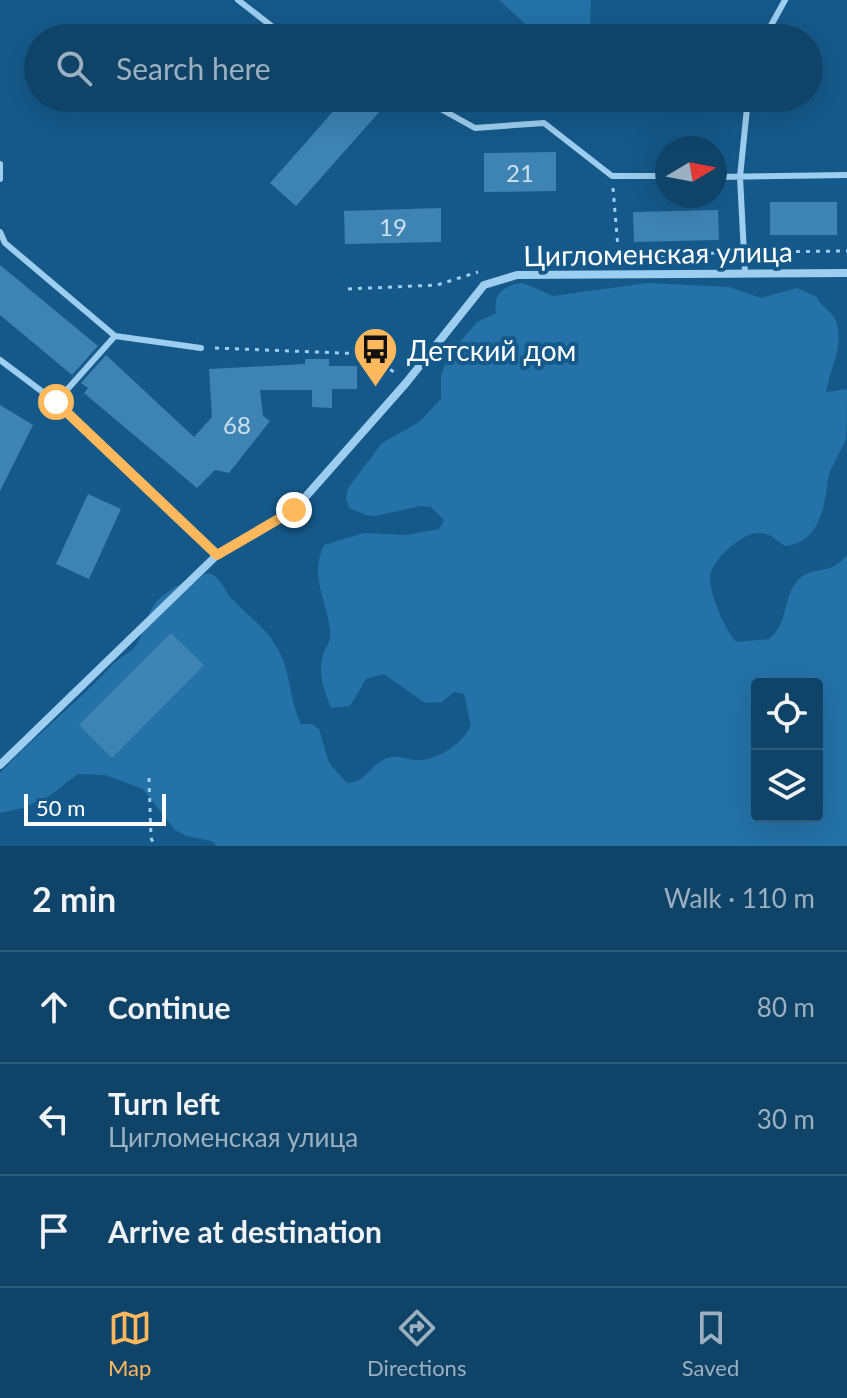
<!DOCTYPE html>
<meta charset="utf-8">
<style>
:root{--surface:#104368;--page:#1e4e71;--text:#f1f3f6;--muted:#9cb0c0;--line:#305c7c;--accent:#ffb85b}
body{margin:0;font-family:Lato,sans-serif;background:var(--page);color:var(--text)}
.controls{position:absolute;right:24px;bottom:24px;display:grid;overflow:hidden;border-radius:8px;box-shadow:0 8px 32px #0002}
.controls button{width:72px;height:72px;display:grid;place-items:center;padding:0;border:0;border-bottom:2px solid var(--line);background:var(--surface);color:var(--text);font:40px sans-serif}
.compass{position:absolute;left:655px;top:136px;width:72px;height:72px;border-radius:50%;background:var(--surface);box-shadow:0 8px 32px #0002;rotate:80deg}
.scale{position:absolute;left:24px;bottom:20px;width:142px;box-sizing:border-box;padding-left:8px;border:4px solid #fff;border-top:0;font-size:22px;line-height:28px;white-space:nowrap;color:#fff;-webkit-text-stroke:6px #15598a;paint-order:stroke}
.stop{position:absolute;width:24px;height:24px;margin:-18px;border:6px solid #ffb85b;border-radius:50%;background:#fff}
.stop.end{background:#ffb85b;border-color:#fff;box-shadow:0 2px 8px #0008}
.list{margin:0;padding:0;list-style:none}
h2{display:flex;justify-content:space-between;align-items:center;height:104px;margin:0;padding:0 32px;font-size:34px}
h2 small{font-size:26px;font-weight:400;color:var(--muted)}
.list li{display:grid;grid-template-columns:52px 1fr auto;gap:24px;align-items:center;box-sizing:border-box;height:112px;padding:0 32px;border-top:2px solid var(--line)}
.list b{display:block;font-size:30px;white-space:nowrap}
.list p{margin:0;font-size:26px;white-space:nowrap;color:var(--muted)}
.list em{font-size:26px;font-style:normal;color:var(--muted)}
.icon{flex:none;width:44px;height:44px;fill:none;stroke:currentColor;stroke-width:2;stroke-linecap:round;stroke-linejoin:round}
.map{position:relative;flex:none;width:847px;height:846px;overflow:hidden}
.search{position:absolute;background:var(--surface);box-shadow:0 8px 32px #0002;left:24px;right:24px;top:24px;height:88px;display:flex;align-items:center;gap:20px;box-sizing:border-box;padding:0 28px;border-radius:44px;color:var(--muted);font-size:30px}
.sheet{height:440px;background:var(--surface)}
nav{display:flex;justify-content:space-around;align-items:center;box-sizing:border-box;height:112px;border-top:2px solid var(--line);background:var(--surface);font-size:22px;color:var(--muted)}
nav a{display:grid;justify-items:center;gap:4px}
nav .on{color:var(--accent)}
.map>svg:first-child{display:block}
.green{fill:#2472a7;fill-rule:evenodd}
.building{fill:#3d83b3}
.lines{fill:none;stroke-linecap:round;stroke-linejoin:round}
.path{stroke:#9dceef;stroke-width:3;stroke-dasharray:4 6;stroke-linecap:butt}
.service{stroke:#9dceef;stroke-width:6}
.minor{stroke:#9dceef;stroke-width:8}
.route{stroke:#ffb85b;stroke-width:10}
.labels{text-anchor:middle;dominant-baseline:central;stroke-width:8;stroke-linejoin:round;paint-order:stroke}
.number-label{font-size:24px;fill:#cee0ec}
.street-label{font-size:28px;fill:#fff;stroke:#15598a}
.poi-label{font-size:28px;fill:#fff;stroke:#15598a;text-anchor:start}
</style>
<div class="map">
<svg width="847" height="846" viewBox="0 0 847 846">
<rect width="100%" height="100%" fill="#15598a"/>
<path class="green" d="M499,0H591L590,38H541Z
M523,283L553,296L647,283L729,287L761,298L797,288L817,297C821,307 829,309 834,317C847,342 830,367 826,392L847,389C847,404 847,425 846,439C841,452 830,467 828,479C825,507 819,543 785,546C776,540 769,532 757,533C741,534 710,561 710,578C711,598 724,627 736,642L769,639C789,624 782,596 799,579C815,564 827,578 847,555V846H216L212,841L186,836L175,830L143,789L105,775L78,774L49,796L23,808L0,813V773C36,734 79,702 114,663C120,657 128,654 134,648C146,634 145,612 159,599C173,587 190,577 208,573C221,576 224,591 233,600C255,623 276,634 286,669C291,688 292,706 301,724H312L319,729L329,763L347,783C366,782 368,768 383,760C394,754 403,758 414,760C436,762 461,745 471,726L464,694L454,692L442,702L425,703L384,674L366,679L350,706L331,708C325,692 318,676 322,659C324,648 332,642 330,630C327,600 309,577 324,545L364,533L406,535L439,529L444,520L431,507L421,506L375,516L366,515L349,508L346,498L348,488L382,443L419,422L441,399V376L448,356L477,322L496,313C493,293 504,285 523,283ZM757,684H817V816H757Z"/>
<path class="building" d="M345,98H368L381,110L296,206L270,183Z
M556,152V191L484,192V153Z
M770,202H837V235H770Z
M441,208V242L345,244L344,211Z
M718,210L719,240L634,242L633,212Z
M0,265L98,346L72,375L0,315Z
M106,355L194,437L212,417L209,369L305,364V359H329V366H357V389H332V408L312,407V390H260L263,416L270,421L229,473L215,470L197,488L84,393L88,388L81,383Z
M0,405L33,425L0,491Z
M88,494L121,509L89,579L56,564Z
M171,633L204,665L112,758L79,725Z"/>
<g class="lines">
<path class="path" d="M613,188L619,260
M756,252L847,251
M601,259L733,252
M348,289L437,285L478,272
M215,348L367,354L397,374
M149,778L151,838L155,846"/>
<path class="service" d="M238,0L287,38
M764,38L785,0
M421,98L475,128L544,123L612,176H667
M0,164V179
M715,177L847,175
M0,232L5,243L115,336L201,348
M745,273L740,177L748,98
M0,360L56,402L217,555
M56,402L115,336"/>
<path class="minor" d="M0,765L217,555L294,510L406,383L484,285L517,275L847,273"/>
</g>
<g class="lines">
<path class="route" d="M56,402L217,555L294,510"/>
</g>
<defs>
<symbol id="bus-pin" viewBox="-11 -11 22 30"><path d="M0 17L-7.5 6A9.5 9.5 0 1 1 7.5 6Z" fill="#ffb85b" stroke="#15598a"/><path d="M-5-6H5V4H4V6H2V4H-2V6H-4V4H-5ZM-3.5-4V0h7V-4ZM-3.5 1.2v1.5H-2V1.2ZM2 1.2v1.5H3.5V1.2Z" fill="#111"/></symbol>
</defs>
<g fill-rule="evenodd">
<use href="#bus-pin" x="350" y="324" width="51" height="69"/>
</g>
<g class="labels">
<g class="number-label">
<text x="520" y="172">21</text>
<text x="393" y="226">19</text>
<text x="237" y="424">68</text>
</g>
<g class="street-label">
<text transform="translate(658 253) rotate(-1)">Цигломенская улица</text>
</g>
<g class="poi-label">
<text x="407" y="350">Детский дом</text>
</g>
</g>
</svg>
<div class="controls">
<button><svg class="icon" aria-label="locate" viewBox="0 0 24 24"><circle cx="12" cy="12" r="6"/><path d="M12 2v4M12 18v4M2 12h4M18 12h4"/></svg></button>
<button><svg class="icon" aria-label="layers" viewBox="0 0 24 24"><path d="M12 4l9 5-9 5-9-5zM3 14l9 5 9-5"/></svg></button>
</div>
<svg class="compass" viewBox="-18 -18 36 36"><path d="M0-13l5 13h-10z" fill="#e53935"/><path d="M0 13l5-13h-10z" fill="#9cb0c0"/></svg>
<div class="scale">50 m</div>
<div class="stop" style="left:56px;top:402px"></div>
<div class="stop end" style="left:294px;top:510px"></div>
<div class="search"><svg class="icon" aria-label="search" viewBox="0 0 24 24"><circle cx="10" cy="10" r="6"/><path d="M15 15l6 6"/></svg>Search here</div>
</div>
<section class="sheet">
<h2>2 min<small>Walk · 110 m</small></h2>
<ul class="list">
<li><svg class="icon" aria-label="ahead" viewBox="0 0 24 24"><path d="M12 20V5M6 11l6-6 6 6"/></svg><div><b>Continue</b></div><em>80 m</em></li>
<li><svg class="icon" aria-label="left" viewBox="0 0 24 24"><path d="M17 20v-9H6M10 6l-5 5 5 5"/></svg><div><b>Turn left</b><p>Цигломенская улица</p></div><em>30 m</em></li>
<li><svg class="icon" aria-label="arrive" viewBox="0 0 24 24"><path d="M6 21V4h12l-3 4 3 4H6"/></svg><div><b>Arrive at destination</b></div></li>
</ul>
</section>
<nav>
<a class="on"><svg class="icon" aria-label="map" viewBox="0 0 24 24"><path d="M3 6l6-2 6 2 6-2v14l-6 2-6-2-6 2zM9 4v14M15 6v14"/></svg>Map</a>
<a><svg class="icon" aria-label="directions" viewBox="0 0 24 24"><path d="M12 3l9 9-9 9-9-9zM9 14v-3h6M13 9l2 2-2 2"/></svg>Directions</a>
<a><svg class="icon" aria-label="saved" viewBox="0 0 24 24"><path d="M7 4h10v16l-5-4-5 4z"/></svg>Saved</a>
</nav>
